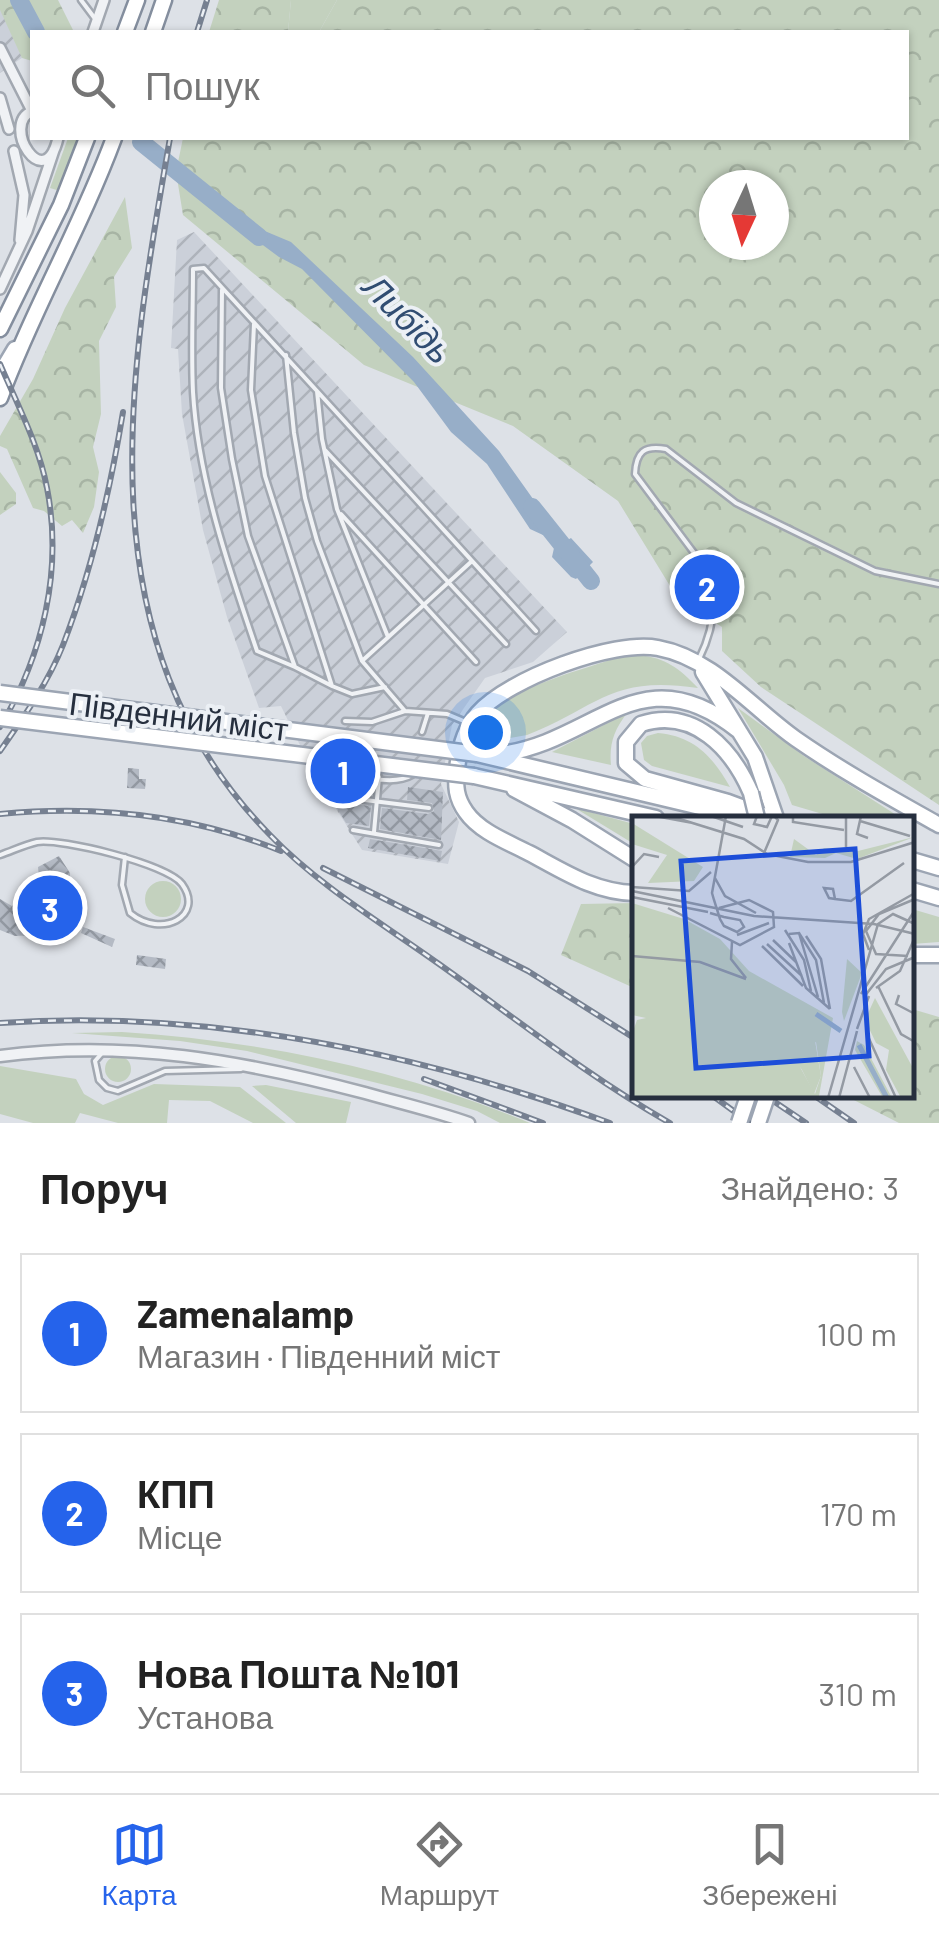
<!DOCTYPE html>
<html lang="uk">
<meta charset="utf-8">
<style>
:root{--surface:#fff;--page:#f6f6f6;--text:#222;--muted:#767676;--line:#e0e0e0;--accent:#2563eb}
body{margin:0;font-family:Barlow,sans-serif;background:var(--page);color:var(--text)}
.compass{position:absolute;left:699px;top:170px;width:90px;height:90px;border-radius:50%;background:var(--surface);box-shadow:0 2px 8px #0004;rotate:184deg}
.you{position:absolute;left:485px;top:732px;width:35px;height:35px;margin:-25px;border:8px solid #fff;border-radius:50%;background:#1a73e8;box-shadow:0 0 0 15px #1a73e833}
.badge{display:grid;place-items:center;width:65px;height:65px;border-radius:50%;background:var(--accent);color:#fff;font-size:32px;font-weight:700}
.pin{position:absolute;translate:-50% -50%;border:5px solid #fff;box-shadow:0 2px 10px #0006}
.list{margin:0;padding:0;list-style:none}
h2{display:flex;justify-content:space-between;align-items:center;height:130px;margin:0;padding:0 40px;font-size:42px}
h2 small{font-size:32px;font-weight:400;color:var(--muted)}
.list li{display:grid;grid-template-columns:65px 1fr auto;gap:30px;align-items:center;box-sizing:border-box;height:160px;margin:0 20px 20px;padding:0 20px;border:2px solid var(--line);border-radius:0px}
.list b{display:block;font-size:38px;white-space:nowrap}
.list p{margin:0;font-size:32px;white-space:nowrap;color:var(--muted)}
.list em{font-size:32px;font-style:normal;color:var(--muted)}
.icon{flex:none;width:55px;height:55px;fill:none;stroke:currentColor;stroke-width:2;stroke-linecap:round;stroke-linejoin:round}
.map{position:relative;flex:none;width:939px;height:1123px;overflow:hidden}
.search{position:absolute;background:var(--surface);box-shadow:0 2px 8px #0004;left:30px;right:30px;top:30px;height:110px;display:flex;align-items:center;gap:25px;box-sizing:border-box;padding:0 35px;border-radius:0px;color:var(--muted);font-size:38px}
.sheet{height:670px;background:var(--surface)}
nav{display:flex;justify-content:space-around;align-items:center;box-sizing:border-box;height:140px;border-top:2px solid var(--line);background:var(--surface);font-size:28px;color:var(--muted)}
nav a{display:grid;justify-items:center;gap:5px}
nav .on{color:var(--accent)}
.map>svg:first-child{display:block}
.industrial{fill:url(#industrial-furrows)}
.green{fill:#c3d1be}
.forest{fill:url(#forest-crowns);fill-rule:evenodd}
.water{fill:#97aec8}
.lines{fill:none;stroke-linecap:round;stroke-linejoin:round}
.river{stroke:#97aec8;stroke-width:18}
.building{fill:url(#building-cross-hatch)}
.service-casing{stroke:#a2a8b1;stroke-width:9}
.minor-casing{stroke:#a2a8b1;stroke-width:14}
.tertiary-casing{stroke:#a2a8b1;stroke-width:15}
.primary-casing{stroke:#9ca5b3;stroke-width:19}
.trunk-casing{stroke:#848e9e;stroke-width:19}
.service{stroke:#f0f2f5;stroke-width:4}
.minor{stroke:#f0f2f5;stroke-width:9}
.tertiary{stroke:#f0f2f5;stroke-width:10}
.primary{stroke:#fff;stroke-width:14}
.trunk{stroke:#fff;stroke-width:14}
.rail-casing{stroke:#768091;stroke-width:6}
.rail{stroke:#ecf0f5;stroke-width:2.5;stroke-dasharray:8;stroke-linecap:butt}
.primary-bridge-casing{stroke:#9ca5b3;stroke-width:19;stroke-linecap:butt}
.primary-bridge{stroke:#fff;stroke-width:14}
.labels{text-anchor:middle;dominant-baseline:central;stroke-width:8;stroke-linejoin:round;paint-order:stroke}
.street-label{font-size:32px;fill:#262f3e;stroke:#ecf0f5}
.water-label{font-size:35px;font-style:italic;fill:#314d72;stroke:#ecf0f5}
.inset-river{fill:none;stroke:#97aec8;stroke-width:5}
.inset-road{fill:none;stroke:#949aa3;stroke-width:2.5}
.view{fill:#1d4ed8;fill-opacity:0.15;stroke:#1d4ed8;stroke-width:5}
.inset-edge{fill:none;stroke:#262f3e;stroke-width:5}
</style>
<div class="map">
<svg width="939" height="1123" viewBox="0 0 939 1123">
<defs>
<pattern id="industrial-furrows" width="10" height="10" patternUnits="userSpaceOnUse" patternTransform="scale(2.5)"><rect width="10" height="10" fill="#cbd0d9"/><path d="M-1 1l2-2M0 10L10 0M9 11l2-2" fill="none" stroke="#aeb3bb"/></pattern>
<pattern id="forest-crowns" width="20" height="18" patternUnits="userSpaceOnUse" patternTransform="scale(2.5)"><rect width="20" height="18" fill="#c3d1be"/><path d="M2 6a3 3 0 1 1 6 0M12 15a3 3 0 1 1 6 0" fill="none" stroke="#a7b4a4"/></pattern>
<pattern id="building-cross-hatch" width="8" height="8" patternUnits="userSpaceOnUse" patternTransform="scale(2.5)"><rect width="8" height="8" fill="#b4bac4"/><path d="M0 0l8 8M0 8l8-8" fill="none" stroke="#9298a1"/></pattern>
</defs>
<rect width="100%" height="100%" fill="#dde1e7"/>
<path class="industrial" d="M0,0L32,32V51L0,73Z
M194,232L567,632L533,662L485,678L452,725L441,784L459,822L448,864L362,850L313,772L281,706L259,708L227,617L203,530L182,414L178,349L171,348L177,240Z"/>
<path class="green" d="M291,0H337L319,32H288Z
M68,138H79L60,191L50,188Z
M639,655C666,658 679,668 698,688C610,675 600,706 527,735L510,738L477,734C494,689 576,673 618,657Z
M738,708L804,756L901,818H836L792,805L784,785Z
M627,713C614,730 609,744 611,765L552,752Z
M658,733C694,736 713,757 730,787L652,766L644,760L641,743L647,736Z
M575,808L634,824V844Z
M145 899a18 18 0 1 1 36 0a18 18 0 1 1-36 0Z
M912,909L939,917V942L912,944Z
M122,1032C262,1041 400,1069 530,1123H500L477,1111L422,1094L247,1051L180,1041L72,1033Z
M105 1069a13 13 0 1 1 26 0a13 13 0 1 1-26 0Z
M0,1066L76,1079L84,1094L103,1105L154,1084L240,1087L286,1123H253L210,1101L169,1100L167,1123H118L80,1113L75,1123H33L0,1114Z
M266,1085L351,1102L346,1123H296L252,1086Z"/>
<path class="forest" d="M0,0H58L74,32H32V61L22,58L0,10Z
M219,0H291L288,32H209Z
M337,0H939V805L761,687L722,651V627L678,599L618,501L513,426L364,365L183,215L176,172L183,138H906V32H319ZM714,185H774V245H714Z
M125,197L132,248L114,277L116,307L99,341L101,414L93,447L99,472L94,507L83,533L72,520L62,526L44,511L33,508L7,449L0,446V436L33,379L65,308Z
M0,472L16,493V504L0,515Z
M634,903V988L561,955L581,904Z
M912,1009L939,1017V1123H899L846,1096H912Z"/>
<path class="water" d="M246,223L291,242L413,357L499,451L548,520L543,535L530,529L487,464L451,432L414,382L302,269L279,257L240,228Z
M571,538L593,562L576,579L571,577L552,557L554,548Z"/>
<g class="lines">
<path class="river" d="M19,0L36,32
M141,142L259,237
M532,507L591,581"/>
</g>
<path class="building" d="M128,768L139,769V779H146L145,789L127,788Z
M327,775L373,784L372,795L341,791L335,797L340,803L371,806L369,826L346,823L326,790Z
M408,787L443,792L441,840L380,829L382,808L428,814L434,811L432,803L407,800Z
M370,839L442,851L440,861L368,848Z
M59,856L70,873L69,894L64,911L51,926L32,935L15,936L0,930V899L12,906L19,895L40,888L38,867Z
M83,927L115,939L112,947L81,933Z
M137,955L166,959L165,969L136,965Z"/>
<g class="lines">
<defs>
<path id="service" d="M81,0L96,20
M222,290L221,388L232,459L248,536L295,667L332,686
M254,324L251,390L265,476L332,686L352,694L385,687
M286,355L294,433L305,498L317,541L362,661L405,711
M317,391L536,631
M325,450L506,644
M341,514L476,662
M699,659C713,631 718,603 709,573L635,474C636,452 644,445 666,449L736,503L875,571L939,584
M362,661L472,561
M295,667L257,651C229,569 198,479 193,392C191,351 193,310 193,269L204,268L317,391L322,439L337,509L388,637
M345,721L372,722L405,711L447,714L466,722
M422,732L428,713
M343,766C355,779 396,785 412,775
M341,797L429,808
M353,830L439,845
M374,832L379,777
M0,855C12,851 24,845 37,842C61,838 167,864 182,884C205,916 162,939 130,913L122,885L125,857
M102,1053L95,1061L99,1080L107,1088L118,1091L165,1071L241,1069"/>
<path id="minor" d="M93,32L104,0
M0,48L32,111
M0,98L9,129
M32,111C0,125 45,196 58,138
M14,151L24,195L20,240
M0,289L27,231L54,150"/>
<path id="tertiary" d="M0,1056C126,1039 243,1061 365,1093C400,1103 435,1111 469,1123"/>
<path id="primary" d="M0,374L15,349
M703,672L755,757L776,818
M477,754L746,818
M500,754C595,743 640,651 739,731
M474,776L656,818
M514,789L572,820L634,859
M751,793C732,749 694,707 641,724L626,742V763L645,779L728,802L771,818
M912,860L939,868
M912,890L939,898
M634,893C594,892 563,871 529,853C508,842 480,832 466,812C456,798 455,786 457,769C459,750 465,728 478,713C508,679 614,639 658,648C713,658 753,709 796,739C842,771 891,798 939,825
M912,955H939"/>
<path id="trunk" d="M125,32L137,0
M153,32L164,0
M0,329L61,205L87,138
M0,398C33,309 81,227 114,138"/>
</defs>
<use href="#service" class="service-casing"/>
<use href="#minor" class="minor-casing"/>
<use href="#tertiary" class="tertiary-casing"/>
<use href="#primary" class="primary-casing"/>
<use href="#trunk" class="trunk-casing"/>
<use href="#service" class="service"/>
<use href="#minor" class="minor"/>
<use href="#tertiary" class="tertiary"/>
<use href="#primary" class="primary"/>
<use href="#trunk" class="trunk"/>
<defs>
<path id="rail" d="M197,32L207,0
M170,138C128,377 81,642 270,835C318,885 383,924 439,964C515,1018 589,1077 670,1123
M0,364C17,404 39,445 47,488C63,570 43,655 0,727
M0,751C23,718 48,683 63,645C92,570 110,491 123,412
M0,814C95,805 192,815 281,851
M323,868L528,971L634,1038
M0,1023C208,1009 416,1052 610,1123
M424,1079L543,1123
M713,1096L750,1123
M766,1096L806,1123
M815,1096L854,1123"/>
</defs>
<use href="#rail" class="rail-casing"/>
<use href="#rail" class="rail"/>
<defs>
<path id="primary-bridge" d="M0,693L477,754
M0,718L474,776
M751,793L757,818
M739,1123L748,1096
M758,1123L767,1096"/>
</defs>
<use href="#primary-bridge" class="primary-bridge-casing"/>
<use href="#primary-bridge" class="primary-bridge"/>
</g>
<g class="labels">
<g class="street-label">
<text transform="translate(179 715) rotate(7)">Південний міст</text>
</g>
<g class="water-label">
<text transform="translate(409 318) rotate(45)">Либідь</text>
</g>
</g>
<g transform="translate(632 816)">
<rect width="282" height="282" fill="#dde1e7"/>
<path d="M282,21L225,43L204,37L193,42L158,41L162,23L184,39L192,32L226,35ZM183,225L189,260L182,278L168,250L173,254L176,228Z" fill="#c3d1be"/>
<path d="M0,7L71,51L62,65L16,67L35,39L0,28ZM0,87L52,103L88,123L117,155L201,202L187,280L0,282V218L5,204L14,202L0,199ZM184,226L189,260L183,278L168,251L175,258L177,229ZM215,143L230,157L212,205L210,196ZM243,182L282,254V282H269L254,254L257,234L244,227L233,204ZM225,225L232,229L260,282H251L223,234Z" fill="#c3d1be" fill-rule="evenodd"/>
<path class="inset-river" d="M184,198L209,215M227,229L255,282"/>
<path class="inset-road" d="M23,0L61,7M38,0L112,23L135,38L176,46H219L283,26M79,0L111,11M125,0L122,8L135,11L140,0M161,0V6L212,14M229,0L225,18L236,22M228,5L278,20M214,31V0M132,37L146,4L142,0M0,51L12,38L27,41M83,62L93,80L124,97M0,71L57,75L79,56M0,75L122,100L242,108L283,118M0,81L76,96M203,83L201,73L192,72L197,82L203,83L219,85L272,47M36,92L108,129L142,111L141,96L117,84L87,92M78,97L92,101L108,104L112,111L105,116L92,110L88,103L82,84L80,77L94,0M153,114L172,144L179,175M167,117L184,144L192,187M157,118L167,117L186,181M105,119L137,107M174,120L189,143L198,193M141,124L164,146M100,126L99,143L114,162M157,127L174,172L198,193M135,128L170,160M130,130L171,170M237,134L231,118L237,103L283,77M0,140L68,146L114,163M276,140L244,138L234,115L247,98L283,83M246,170L269,218L283,226M244,172L268,155L283,121M229,178L283,94M267,179L264,188L283,198M232,181L254,153L283,141M225,213L237,180M234,216L264,282M222,251L238,282M196,282L246,108L261,98L283,108M207,282L225,215"/>
<path class="view" d="M223,33L237,240L64,252L49,45Z"/>
<rect width="282" height="282" class="inset-edge"/>
</g>
</svg>
<svg class="compass" viewBox="-18 -18 36 36"><path d="M0-13l5 13h-10z" fill="#e53935"/><path d="M0 13l5-13h-10z" fill="#767676"/></svg>
<div class="you"></div>
<div class="pin badge" style="left:343px;top:771px">1</div>
<div class="pin badge" style="left:707px;top:587px">2</div>
<div class="pin badge" style="left:50px;top:908px">3</div>
<div class="search"><svg class="icon" aria-label="search" viewBox="0 0 24 24"><circle cx="10" cy="10" r="6"/><path d="M15 15l6 6"/></svg>Пошук</div>
</div>
<section class="sheet">
<h2>Поруч<small>Знайдено: 3</small></h2>
<ul class="list">
<li><span class="badge">1</span><div><b>Zamenalamp</b><p>Магазин · Південний міст</p></div><em>100 m</em></li>
<li><span class="badge">2</span><div><b>КПП</b><p>Місце</p></div><em>170 m</em></li>
<li><span class="badge">3</span><div><b>Нова Пошта №101</b><p>Установа</p></div><em>310 m</em></li>
</ul>
</section>
<nav>
<a class="on"><svg class="icon" aria-label="map" viewBox="0 0 24 24"><path d="M3 6l6-2 6 2 6-2v14l-6 2-6-2-6 2zM9 4v14M15 6v14"/></svg>Карта</a>
<a><svg class="icon" aria-label="directions" viewBox="0 0 24 24"><path d="M12 3l9 9-9 9-9-9zM9 14v-3h6M13 9l2 2-2 2"/></svg>Маршрут</a>
<a><svg class="icon" aria-label="saved" viewBox="0 0 24 24"><path d="M7 4h10v16l-5-4-5 4z"/></svg>Збережені</a>
</nav>
